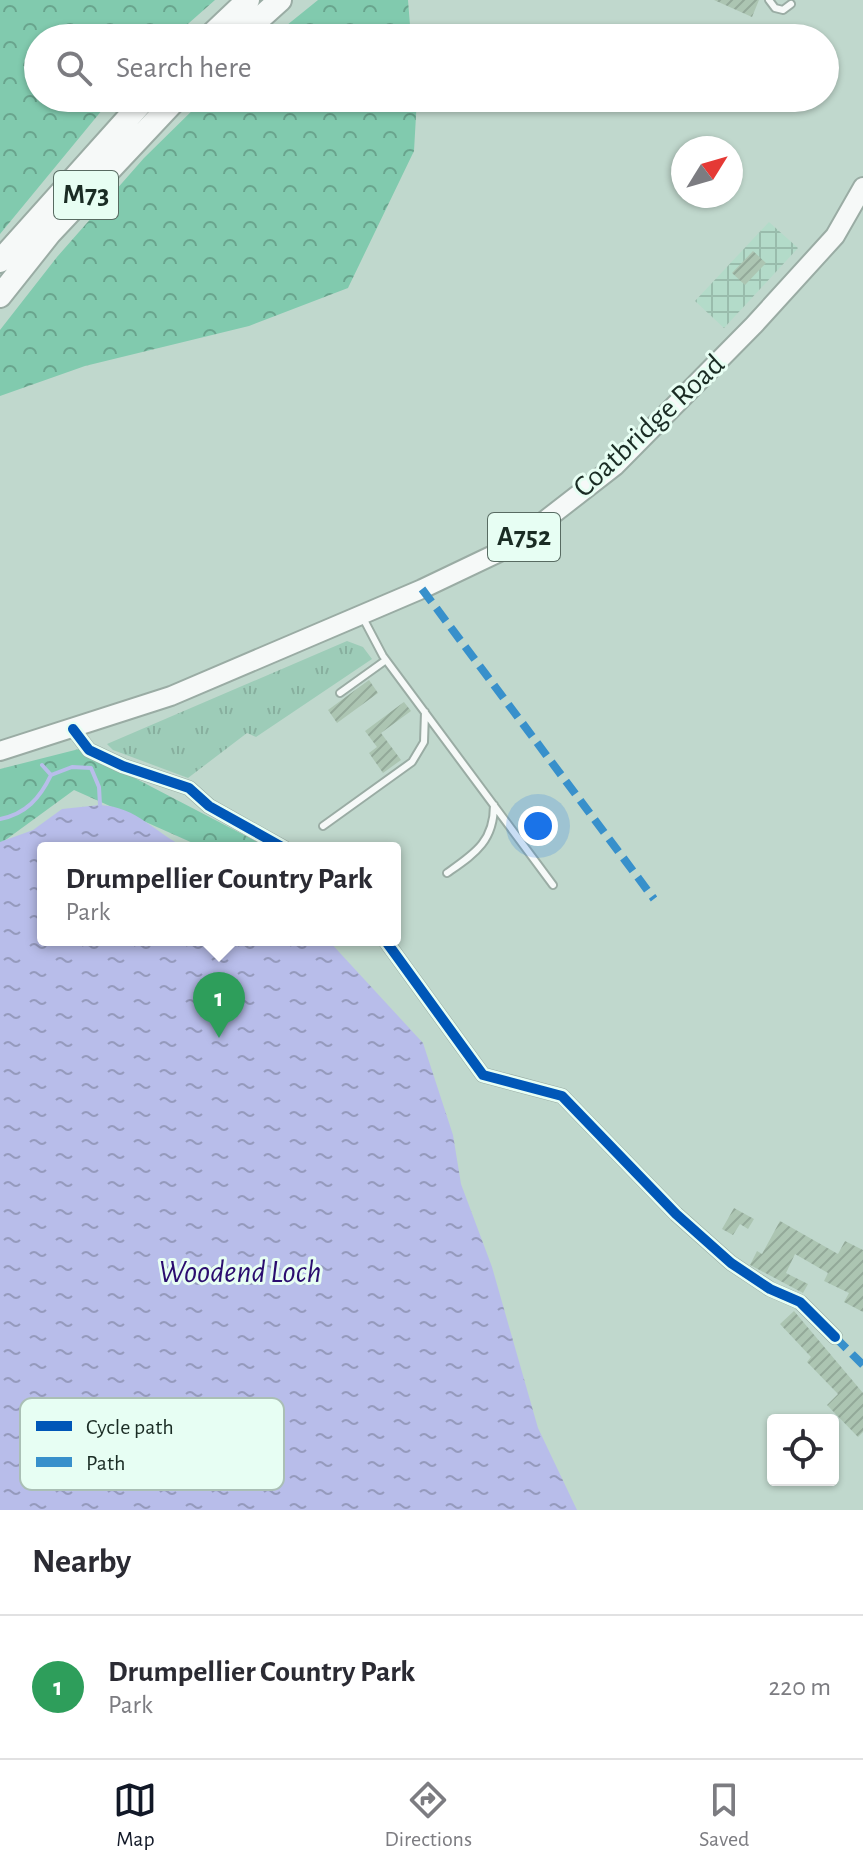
<!DOCTYPE html>
<style>
:root{--surface:#fff;--page:#f2f2f3;--text:#2b2b33;--muted:#7c7c81;--line:#e1e1e2;--accent:#111827}
body{margin:0;font-family:"Alegreya Sans",sans-serif;background:var(--page);color:var(--text)}
.controls{position:absolute;right:24px;bottom:24px;display:grid;overflow:hidden;border-radius:8px;box-shadow:0 2px 6px #0004}
.controls button{width:72px;height:72px;display:grid;place-items:center;padding:0;border:0;border-bottom:2px solid var(--line);background:var(--surface);color:var(--text);font:40px sans-serif}
.compass{position:absolute;left:671px;top:136px;width:72px;height:72px;border-radius:50%;background:var(--surface);box-shadow:0 2px 6px #0004;rotate:53deg}
.you{position:absolute;left:538px;top:826px;width:28px;height:28px;margin:-20px;border:6px solid #fff;border-radius:50%;background:#1a73e8;box-shadow:0 0 0 12px #1a73e833}
.badge{display:grid;place-items:center;width:52px;height:52px;border-radius:50%;background:var(--accent);color:#fff;font-size:26px;font-weight:700}
.pin{position:absolute;translate:-50% -66px;filter:drop-shadow(0 2px 4px #0008)}
.pin::after{content:'';position:absolute;top:42px;width:28px;height:24px;background:inherit;clip-path:polygon(0 0,100% 0,50% 100%)}
.popup{position:absolute;left:37px;top:842px;width:364px;height:104px;box-sizing:border-box;display:grid;place-content:center;border-radius:8px;background:var(--surface);filter:drop-shadow(0 2px 6px #0005);font-size:26px;white-space:nowrap;color:var(--muted)}
.popup b{font-size:30px;color:var(--text)}
.popup::after{content:'';position:absolute;left:50%;top:100%;margin-left:-16px;border:16px solid transparent;border-top-color:var(--surface)}
.list{margin:0;padding:0;list-style:none}
h2{display:flex;justify-content:space-between;align-items:center;height:104px;margin:0;padding:0 32px;font-size:34px}
h2 small{font-size:26px;font-weight:400;color:var(--muted)}
.list li{display:grid;grid-template-columns:52px 1fr auto;gap:24px;align-items:center;box-sizing:border-box;height:144px;padding:0 32px;border-top:2px solid var(--line)}
.list b{display:block;font-size:30px;white-space:nowrap}
.list p{margin:0;font-size:26px;white-space:nowrap;color:var(--muted)}
.list em{font-size:26px;font-style:normal;color:var(--muted)}
.icon{flex:none;width:44px;height:44px;fill:none;stroke:currentColor;stroke-width:2;stroke-linecap:round;stroke-linejoin:round}
.map{position:relative;flex:none;width:863px;height:1510px;overflow:hidden}
.search{position:absolute;background:var(--surface);box-shadow:0 2px 6px #0004;left:24px;right:24px;top:24px;height:88px;display:flex;align-items:center;gap:20px;box-sizing:border-box;padding:0 28px;border-radius:44px;color:var(--muted);font-size:30px}
.sheet{height:248px;background:var(--surface)}
nav{display:flex;justify-content:space-around;align-items:center;box-sizing:border-box;height:112px;border-top:2px solid var(--line);background:var(--surface);font-size:22px;color:var(--muted)}
nav a{display:grid;justify-items:center;gap:4px}
nav .on{color:var(--accent)}
.map>svg:first-child{display:block}
.industrial{fill:url(#industrial-grid)}
.grass{fill:url(#grass-tufts)}
.forest{fill:url(#forest-crowns)}
.water{fill:url(#water-ripples)}
.lines{fill:none;stroke-linecap:round;stroke-linejoin:round}
.stream{stroke:#b8bdea;stroke-width:4}
.building{fill:url(#building-hatch)}
.lane-casing{stroke:#9aaca4;stroke-width:10}
.street-casing{stroke:#9aaca4;stroke-width:16}
.primary-casing{stroke:#9aaca4;stroke-width:22}
.highway-casing{stroke:#9aaca4;stroke-width:26}
.lane{stroke:#f6f9f8;stroke-width:6}
.street{stroke:#f6f9f8;stroke-width:12}
.primary{stroke:#f6f9f8;stroke-width:18}
.highway{stroke:#f6f9f8;stroke-width:22}
.quiet{stroke:#3890cb;stroke-width:8;stroke-dasharray:16 8;stroke-linecap:butt}
.cycleway-casing{stroke:#e7fef3;stroke-width:15}
.cycleway{stroke:#0057b8;stroke-width:10}
.labels{text-anchor:middle;dominant-baseline:central;stroke-width:6;stroke-linejoin:round;paint-order:stroke}
.shield{fill:#e7fef3;stroke:#586b62;stroke-width:2}
.shield-label{font-size:28px;font-weight:bold;fill:#1a2c24}
.street-label{font-size:30px;fill:#1a2c24;stroke:#e7fef3}
.water-label{font-size:32px;font-style:italic;fill:#2b0d6f;stroke:#e7fef3}
.key{fill:#e7fef3;stroke:#aabfb5;stroke-width:2}
.key-label{font-size:22px;fill:#1a2c24}
</style>
<div class="map">
<svg width="863" height="1510" viewBox="0 0 863 1510">
<defs>
<pattern id="industrial-grid" width="8" height="8" patternUnits="userSpaceOnUse" patternTransform="scale(2)"><rect width="8" height="8" fill="#b3dbc9"/><path d="M0 4h8M4 0v8" fill="none" stroke="#99bcac"/></pattern>
<pattern id="grass-tufts" width="24" height="20" patternUnits="userSpaceOnUse" patternTransform="scale(2)"><rect width="24" height="20" fill="#9dccb8"/><path d="M3 7l-1-3M5 7V3M7 7l1-3M15 17l-1-3M17 17v-4M19 17l1-3" fill="none" stroke="#87af9e"/></pattern>
<pattern id="forest-crowns" width="20" height="18" patternUnits="userSpaceOnUse" patternTransform="scale(2)"><rect width="20" height="18" fill="#81caae"/><path d="M2 6a3 3 0 1 1 6 0M12 15a3 3 0 1 1 6 0" fill="none" stroke="#69a48d"/></pattern>
<pattern id="water-ripples" width="26" height="14" patternUnits="userSpaceOnUse" patternTransform="scale(2)"><rect width="26" height="14" fill="#b8bdea"/><path d="M2 4q2-2 4 0t4 0M15 11q2-2 4 0t4 0" fill="none" stroke="#959abd"/></pattern>
<pattern id="building-hatch" width="6" height="6" patternUnits="userSpaceOnUse" patternTransform="scale(2)"><rect width="6" height="6" fill="#acc5b2"/><path d="M-1 1l2-2M0 6l6-6M5 7l2-2" fill="none" stroke="#93a999"/></pattern>
</defs>
<rect width="100%" height="100%" fill="#c0d8cd"/>
<path class="industrial" d="M769,222L798,248L724,328L695,301Z"/>
<path class="grass" d="M347,641L363,647L372,659L256,737L247,733L188,778L113,750L107,744Z"/>
<path class="forest" d="M0,0H215L172,38H38V98H112L0,234Z
M318,0H408L411,38H271Z
M205,98H417L414,151L348,288L249,326L85,366L0,396V330L57,257L144,158Z
M79,749L269,848H204L74,790L0,844V769Z"/>
<path class="water" d="M100,805C138,807 154,833 187,848H43V940H328L423,1043L453,1135L461,1184L492,1267L538,1428L577,1510H0V842L33,830L62,809Z"/>
<g class="lines">
<path class="stream" d="M42,765L51,775L72,767L91,768L99,787L100,805
M0,819C26,814 40,798 51,775"/>
</g>
<path class="building" d="M714,0H759L752,17Z
M753,251L766,263L745,285L732,273Z
M369,680L378,693L337,723L328,710Z
M404,702L411,711L381,733L401,760L383,773L369,753L377,747L365,731Z
M734,1208L754,1219L748,1229L740,1224L733,1235L722,1229Z
M780,1221L838,1254L845,1241L863,1250V1312L844,1302L849,1293L824,1281L828,1273L795,1254L786,1273L808,1284L803,1293L750,1265L757,1251L762,1254Z
M794,1311L863,1393V1432L858,1437L827,1405L838,1394L807,1362L811,1357L780,1324Z"/>
<g class="lines">
<defs>
<path id="lane" d="M769,0L775,8L783,10L791,4
M363,618L383,656L553,885
M340,693L386,660
M323,826L412,762L424,742L425,712
M447,873C474,854 494,842 494,805"/>
<path id="street" d="M73,729L89,750L123,766L189,788L209,806L284,848
M385,940L483,1075L562,1096L676,1214L731,1263L770,1289L800,1302L835,1337"/>
<path id="primary" d="M0,751L171,696L422,589L512,546L615,466L754,325L835,236L863,187"/>
<path id="highway" d="M208,38L248,0
M238,38L280,0
M0,261L146,98
M0,296L50,233L177,98"/>
</defs>
<use href="#lane" class="lane-casing"/>
<use href="#street" class="street-casing"/>
<use href="#primary" class="primary-casing"/>
<use href="#highway" class="highway-casing"/>
<use href="#lane" class="lane"/>
<use href="#street" class="street"/>
<use href="#primary" class="primary"/>
<use href="#highway" class="highway"/>
<path class="quiet" d="M422,589L654,899
M835,1337L863,1365"/>
<defs>
<path id="cycleway" d="M73,729L89,750L123,766L189,788L209,806L284,848
M385,940L483,1075L562,1096L676,1214L731,1263L770,1289L800,1302L835,1337"/>
</defs>
<use href="#cycleway" class="cycleway-casing"/>
<use href="#cycleway" class="cycleway"/>
</g>
<g class="labels">
<g class="shield">
<rect x="54" y="171" width="64" height="48" rx="6"/>
<rect x="488" y="513" width="72" height="48" rx="6"/>
</g>
<g class="shield-label">
<text x="86" y="195">M73</text>
<text x="524" y="537">A752</text>
</g>
<g class="street-label">
<text transform="translate(649 426) rotate(-43)">Coatbridge Road</text>
</g>
<g class="water-label">
<text x="240" y="1272">Woodend Loch</text>
</g>
</g>
<rect x="20" y="1398" width="264" height="92" rx="12" class="key"/>
<rect x="36" y="1421" width="36" height="10" fill="#0057b8"/>
<rect x="36" y="1457" width="36" height="10" fill="#3890cb"/>
<g class="key-label">
<text x="86" y="1434">Cycle path</text>
<text x="86" y="1470">Path</text>
</g>
</svg>
<div class="controls">
<button><svg class="icon" aria-label="locate" viewBox="0 0 24 24"><circle cx="12" cy="12" r="6"/><path d="M12 2v4M12 18v4M2 12h4M18 12h4"/></svg></button>
</div>
<svg class="compass" viewBox="-18 -18 36 36"><path d="M0-13l5 13h-10z" fill="#e53935"/><path d="M0 13l5-13h-10z" fill="#7c7c81"/></svg>
<div class="you"></div>
<div class="pin badge" style="left:219px;top:1038px;background:#2e9e5b">1</div>
<div class="popup"><b>Drumpellier Country Park</b>Park</div>
<div class="search"><svg class="icon" aria-label="search" viewBox="0 0 24 24"><circle cx="10" cy="10" r="6"/><path d="M15 15l6 6"/></svg>Search here</div>
</div>
<section class="sheet">
<h2>Nearby<small></small></h2>
<ul class="list">
<li><span class="badge" style="background:#2e9e5b">1</span><div><b>Drumpellier Country Park</b><p>Park</p></div><em>220 m</em></li>
</ul>
</section>
<nav>
<a class="on"><svg class="icon" aria-label="map" viewBox="0 0 24 24"><path d="M3 6l6-2 6 2 6-2v14l-6 2-6-2-6 2zM9 4v14M15 6v14"/></svg>Map</a>
<a><svg class="icon" aria-label="directions" viewBox="0 0 24 24"><path d="M12 3l9 9-9 9-9-9zM9 14v-3h6M13 9l2 2-2 2"/></svg>Directions</a>
<a><svg class="icon" aria-label="saved" viewBox="0 0 24 24"><path d="M7 4h10v16l-5-4-5 4z"/></svg>Saved</a>
</nav>
